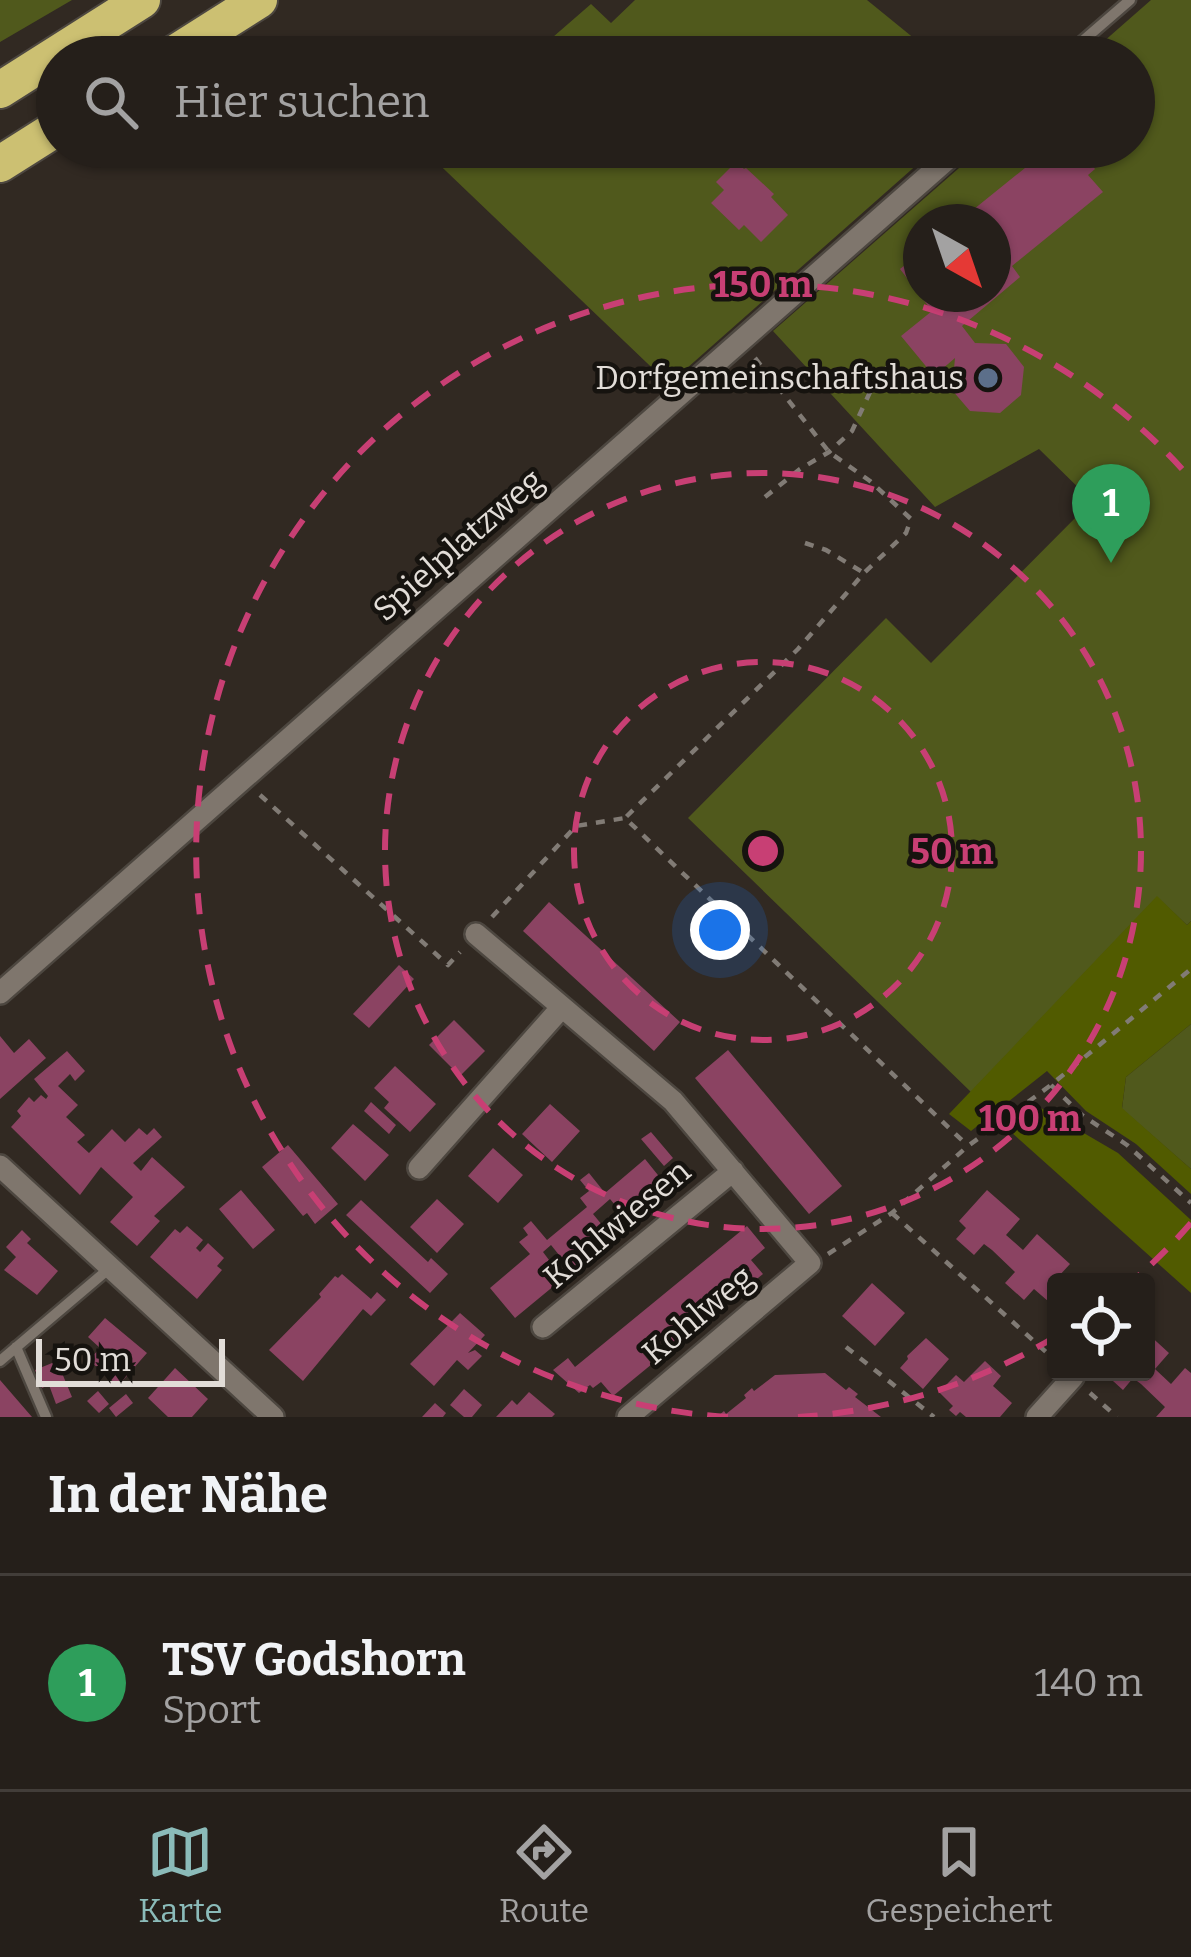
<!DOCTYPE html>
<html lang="de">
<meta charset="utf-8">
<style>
:root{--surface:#251f1a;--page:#2d2723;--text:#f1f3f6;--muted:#a3a2a2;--line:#423d39;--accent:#8bbbb9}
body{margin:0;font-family:Bitter,serif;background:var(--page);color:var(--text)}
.controls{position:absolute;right:36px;bottom:36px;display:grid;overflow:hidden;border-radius:12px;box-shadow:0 3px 9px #0004}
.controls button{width:108px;height:108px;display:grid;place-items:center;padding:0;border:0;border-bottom:3px solid var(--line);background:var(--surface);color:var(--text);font:60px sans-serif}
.compass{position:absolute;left:903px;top:204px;width:108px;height:108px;border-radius:50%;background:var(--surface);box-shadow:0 3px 9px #0004;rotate:140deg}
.scale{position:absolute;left:36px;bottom:30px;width:189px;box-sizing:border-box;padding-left:12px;border:6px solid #e2ddd8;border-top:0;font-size:33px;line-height:42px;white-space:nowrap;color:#e2ddd8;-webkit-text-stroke:9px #16130f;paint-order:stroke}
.you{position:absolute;left:720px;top:930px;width:42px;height:42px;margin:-30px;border:9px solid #fff;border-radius:50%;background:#1a73e8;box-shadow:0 0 0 18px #1a73e833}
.badge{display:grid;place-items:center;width:78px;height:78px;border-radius:50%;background:var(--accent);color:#fff;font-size:39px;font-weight:700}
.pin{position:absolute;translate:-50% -99px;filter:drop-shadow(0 3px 6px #0008)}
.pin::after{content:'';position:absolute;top:63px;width:42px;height:36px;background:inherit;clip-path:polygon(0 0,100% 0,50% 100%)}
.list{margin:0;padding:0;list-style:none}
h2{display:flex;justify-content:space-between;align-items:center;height:156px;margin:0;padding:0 48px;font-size:51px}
h2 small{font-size:39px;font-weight:400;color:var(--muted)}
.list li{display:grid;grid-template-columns:78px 1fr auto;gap:36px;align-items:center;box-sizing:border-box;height:216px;padding:0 48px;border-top:3px solid var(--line)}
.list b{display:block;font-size:45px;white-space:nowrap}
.list p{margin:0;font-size:39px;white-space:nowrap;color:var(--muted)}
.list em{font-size:39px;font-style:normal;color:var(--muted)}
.icon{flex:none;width:66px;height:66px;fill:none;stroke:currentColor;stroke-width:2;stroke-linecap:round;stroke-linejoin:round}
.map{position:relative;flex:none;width:1191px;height:1417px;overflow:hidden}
.search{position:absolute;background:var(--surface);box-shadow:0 3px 9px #0004;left:36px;right:36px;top:36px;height:132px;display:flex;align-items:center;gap:30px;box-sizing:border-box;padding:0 42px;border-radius:66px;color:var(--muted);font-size:45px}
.sheet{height:372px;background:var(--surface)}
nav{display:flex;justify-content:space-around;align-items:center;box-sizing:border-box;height:168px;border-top:3px solid var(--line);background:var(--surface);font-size:33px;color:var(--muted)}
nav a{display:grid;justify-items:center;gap:6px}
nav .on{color:var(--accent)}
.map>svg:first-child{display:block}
.green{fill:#50591c;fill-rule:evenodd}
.forest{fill:#515b00}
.building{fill:#8b4362}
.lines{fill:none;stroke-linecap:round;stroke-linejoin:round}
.lane-casing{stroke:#4d4740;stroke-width:15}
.street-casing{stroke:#4d4740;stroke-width:26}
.highway-casing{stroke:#4d4740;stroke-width:40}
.path{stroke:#817b75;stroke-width:4.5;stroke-dasharray:9 9;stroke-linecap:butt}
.lane{stroke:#7f766d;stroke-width:10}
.street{stroke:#7f766d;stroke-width:21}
.highway{stroke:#ccc072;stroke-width:36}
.ring{fill:none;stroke:#c83f74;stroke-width:6;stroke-dasharray:21 15}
.service-dot{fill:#5c6f8a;stroke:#16130f;stroke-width:4.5}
.labels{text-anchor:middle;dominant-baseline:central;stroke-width:9;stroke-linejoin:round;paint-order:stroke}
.poi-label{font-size:33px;fill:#e2ddd8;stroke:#16130f;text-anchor:end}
.street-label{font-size:33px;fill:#e2ddd8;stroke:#16130f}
.centre{fill:#c83f74;stroke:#16130f;stroke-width:6}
.ring-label{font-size:36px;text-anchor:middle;font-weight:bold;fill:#c83f74;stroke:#16130f;stroke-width:9;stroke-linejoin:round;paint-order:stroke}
</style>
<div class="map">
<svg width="1191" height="1417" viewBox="0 0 1191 1417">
<rect width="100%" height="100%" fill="#312922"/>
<path class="green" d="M0,0H72L0,42Z
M635,0H867L937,57H530L591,4L611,23Z
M1151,0H1191V921L1187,925L1157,897L971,1092L688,818L886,618L931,663L1092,501L1039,449L935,507L773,331L983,147H1134V57H1086ZM921,222H993V294H921Z
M427,147H937L669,384L424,150Z
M1191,1024V1169L1122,1109L1126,1077Z"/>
<path class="forest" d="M1157,896L1187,925L1191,921V1024L1126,1077L1122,1108L1191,1169V1194L1136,1144L1086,1111L1047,1071L971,1131L949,1114Z
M1041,1108L1118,1153L1191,1220V1293L1011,1132Z"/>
<path class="building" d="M1051,147H1078L1095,169L1088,175L1103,192L1012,266L1020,277L962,326L975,343L1006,344L1024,367L1021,395L1000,413L970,411L952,390L955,358L934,376L901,336L932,311L900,269L921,252V294H993V222H958Z
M736,162L744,169L746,168L774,194L771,197L788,215L761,242L744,225L739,230L711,203L724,190L716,182Z
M549,902L680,1022L654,1051L523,931Z
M399,965L414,979L369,1028L353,1014Z
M454,1020L485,1051L460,1076L429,1045Z
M0,1036L14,1053L29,1039L46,1058L0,1099Z
M728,1050L842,1186L809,1214L695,1078Z
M67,1051L85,1071L75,1081L70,1074L58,1086L78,1105L66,1117L85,1135L77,1142L89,1153L112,1129L125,1142L139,1128L147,1135L154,1128L162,1137L133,1163L141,1171L152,1157L185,1187L154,1216L160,1221L137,1246L110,1222L133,1197L101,1167L80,1195L11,1127L21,1116L17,1111L29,1097L34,1102L41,1095L46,1099L48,1096L34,1079Z
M395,1066L436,1104L410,1132L384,1108L389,1102L374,1088Z
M371,1102L396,1125L389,1134L364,1111Z
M550,1104L580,1131L552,1162L522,1134Z
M353,1124L389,1155L365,1181L331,1148Z
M651,1132L673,1158L664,1166L641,1139Z
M288,1145L338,1204L315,1224L307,1213L303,1216L262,1167Z
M493,1148L523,1175L498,1203L468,1176Z
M645,1159L670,1190L630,1223L610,1199L593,1214L612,1237L572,1271L551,1245L543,1252L549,1260L540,1267L555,1285L515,1318L490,1288L530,1254L519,1242L528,1235L523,1228L531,1221L547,1240L587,1207L580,1198L589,1191L580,1180L589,1173L605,1193Z
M241,1190L275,1230L253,1249L219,1209Z
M987,1190L1020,1219L1006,1235L1023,1250L1037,1234L1070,1264L1058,1277L1064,1282H1056V1308L1034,1289L1024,1300L1005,1283L1015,1272L992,1250L984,1244L974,1255L956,1239L966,1228L959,1221Z
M437,1199L464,1224L437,1253L410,1227Z
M361,1200L428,1262L431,1258L448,1274L430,1293L346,1215Z
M187,1226L203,1240L196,1248L200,1252L208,1243L224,1258L217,1266L222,1270L197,1299L150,1257L175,1229L180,1233Z
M747,1226L765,1248L751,1260L763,1274L723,1306L711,1292L695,1305L707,1319L668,1351L656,1337L640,1350L652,1364L613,1396L601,1382L593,1388L590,1385L579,1393L553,1370L568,1358L575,1367Z
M22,1230L31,1239L27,1243L58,1271L37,1295L4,1270L16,1257L6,1247Z
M342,1274L371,1299L377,1292L386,1300L371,1316L363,1309L303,1381L269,1350L321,1297L319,1294L335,1276L338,1278Z
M872,1283L905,1313L875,1346L842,1316Z
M460,1313L485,1335L468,1353L475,1350L482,1356L468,1370L457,1360L434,1386L410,1364Z
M105,1318L147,1353L118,1386L89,1360L100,1348L88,1337Z
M1146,1332L1169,1353L1155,1369L1171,1384L1185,1368L1191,1373V1417H1156L1165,1407L1141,1384L1133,1378L1123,1390L1103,1372H1146Z
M926,1338L949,1359L923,1389L900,1368L908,1359L907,1356Z
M57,1361L72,1397L56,1404L49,1385L42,1388L35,1370Z
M985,1361L1001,1376L993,1386L1012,1403L1000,1417H966L960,1412L956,1416L949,1410L953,1406L939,1392L956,1375L964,1382Z
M175,1368L208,1399L192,1417H168L148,1398Z
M825,1373L846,1390L849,1387L858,1394L855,1397L881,1417H717L724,1411L726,1414L746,1398L744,1395L752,1388L754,1391L775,1375Z
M0,1380L32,1417H0Z
M464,1389L482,1405L472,1417H464L450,1405Z
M98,1391L109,1404L99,1413L87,1401Z
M529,1392L555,1414L552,1417H496L512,1400L517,1405Z
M126,1394L133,1403L116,1417L109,1408Z
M435,1403L446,1413L443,1417H422Z"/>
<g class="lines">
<defs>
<path id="lane" d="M1064,57L1130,0
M16,1347L46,1417
M0,1361L111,1267"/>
<path id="street" d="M476,934L673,1101L810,1263L628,1417
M0,993L961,147
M0,1166L273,1417
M419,1168L562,1007
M543,1327L733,1171
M1037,1417L1073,1377"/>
<path id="highway" d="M169,57L259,0
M0,90L142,0
M0,164L57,128"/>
</defs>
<use href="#lane" class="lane-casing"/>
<use href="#street" class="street-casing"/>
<use href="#highway" class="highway-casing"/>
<path class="path" d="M755,358L829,452L870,481L911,519L906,533L864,573L798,649L625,818L968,1146
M765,497L800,469L829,452L852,431L877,377L896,360
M805,543L826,550L864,573
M260,795L448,965L460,952
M492,917L576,826L625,818
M1051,1085L1082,1115L1127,1145L1191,1203
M892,1213L1056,1361
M828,1254L892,1213L968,1146L1051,1085L1191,969
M846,1347L934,1417
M1090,1393L1117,1417"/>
<use href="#lane" class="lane"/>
<use href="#street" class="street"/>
<use href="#highway" class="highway"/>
</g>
<g class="ring">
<circle cx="763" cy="851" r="189"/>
<circle cx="763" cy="851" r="378"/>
<path d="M1191 1223A567 567 0 0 1 1135 1279M1055 1337A567 567 0 0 1 798 1417M728 1417A567 567 0 1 1 1191 479"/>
</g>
<circle class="service-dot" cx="988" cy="378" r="12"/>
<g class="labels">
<g class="poi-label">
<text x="964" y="378">Dorfgemeinschaftshaus</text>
</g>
<g class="street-label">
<text transform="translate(458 545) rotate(-41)">Spielplatzweg</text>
<text transform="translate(617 1224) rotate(-40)">Kohlwiesen</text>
<text transform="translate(698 1315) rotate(-40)">Kohlweg</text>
</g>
</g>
<circle cx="763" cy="851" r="18" class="centre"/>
<g class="ring-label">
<text x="763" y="297">150 m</text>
<text x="952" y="864">50 m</text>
<text x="1030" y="1131">100 m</text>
</g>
</svg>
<div class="controls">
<button><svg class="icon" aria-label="locate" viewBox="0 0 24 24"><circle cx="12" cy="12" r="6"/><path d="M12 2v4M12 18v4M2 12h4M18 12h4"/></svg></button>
</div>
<svg class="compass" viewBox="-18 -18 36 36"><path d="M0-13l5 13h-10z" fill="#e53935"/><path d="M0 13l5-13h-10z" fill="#a3a2a2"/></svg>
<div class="scale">50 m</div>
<div class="you"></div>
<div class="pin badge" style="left:1111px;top:563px;background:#2e9e5b">1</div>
<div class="search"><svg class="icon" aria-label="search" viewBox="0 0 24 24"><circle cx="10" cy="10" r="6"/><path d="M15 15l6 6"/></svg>Hier suchen</div>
</div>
<section class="sheet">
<h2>In der Nähe<small></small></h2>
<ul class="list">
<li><span class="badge" style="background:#2e9e5b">1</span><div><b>TSV Godshorn</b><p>Sport</p></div><em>140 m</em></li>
</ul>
</section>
<nav>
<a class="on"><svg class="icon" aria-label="map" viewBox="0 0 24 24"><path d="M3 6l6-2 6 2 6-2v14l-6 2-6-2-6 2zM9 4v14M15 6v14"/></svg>Karte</a>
<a><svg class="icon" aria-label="directions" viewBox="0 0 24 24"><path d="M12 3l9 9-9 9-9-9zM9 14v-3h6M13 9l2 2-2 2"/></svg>Route</a>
<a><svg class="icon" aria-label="saved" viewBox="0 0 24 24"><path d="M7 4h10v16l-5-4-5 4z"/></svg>Gespeichert</a>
</nav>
